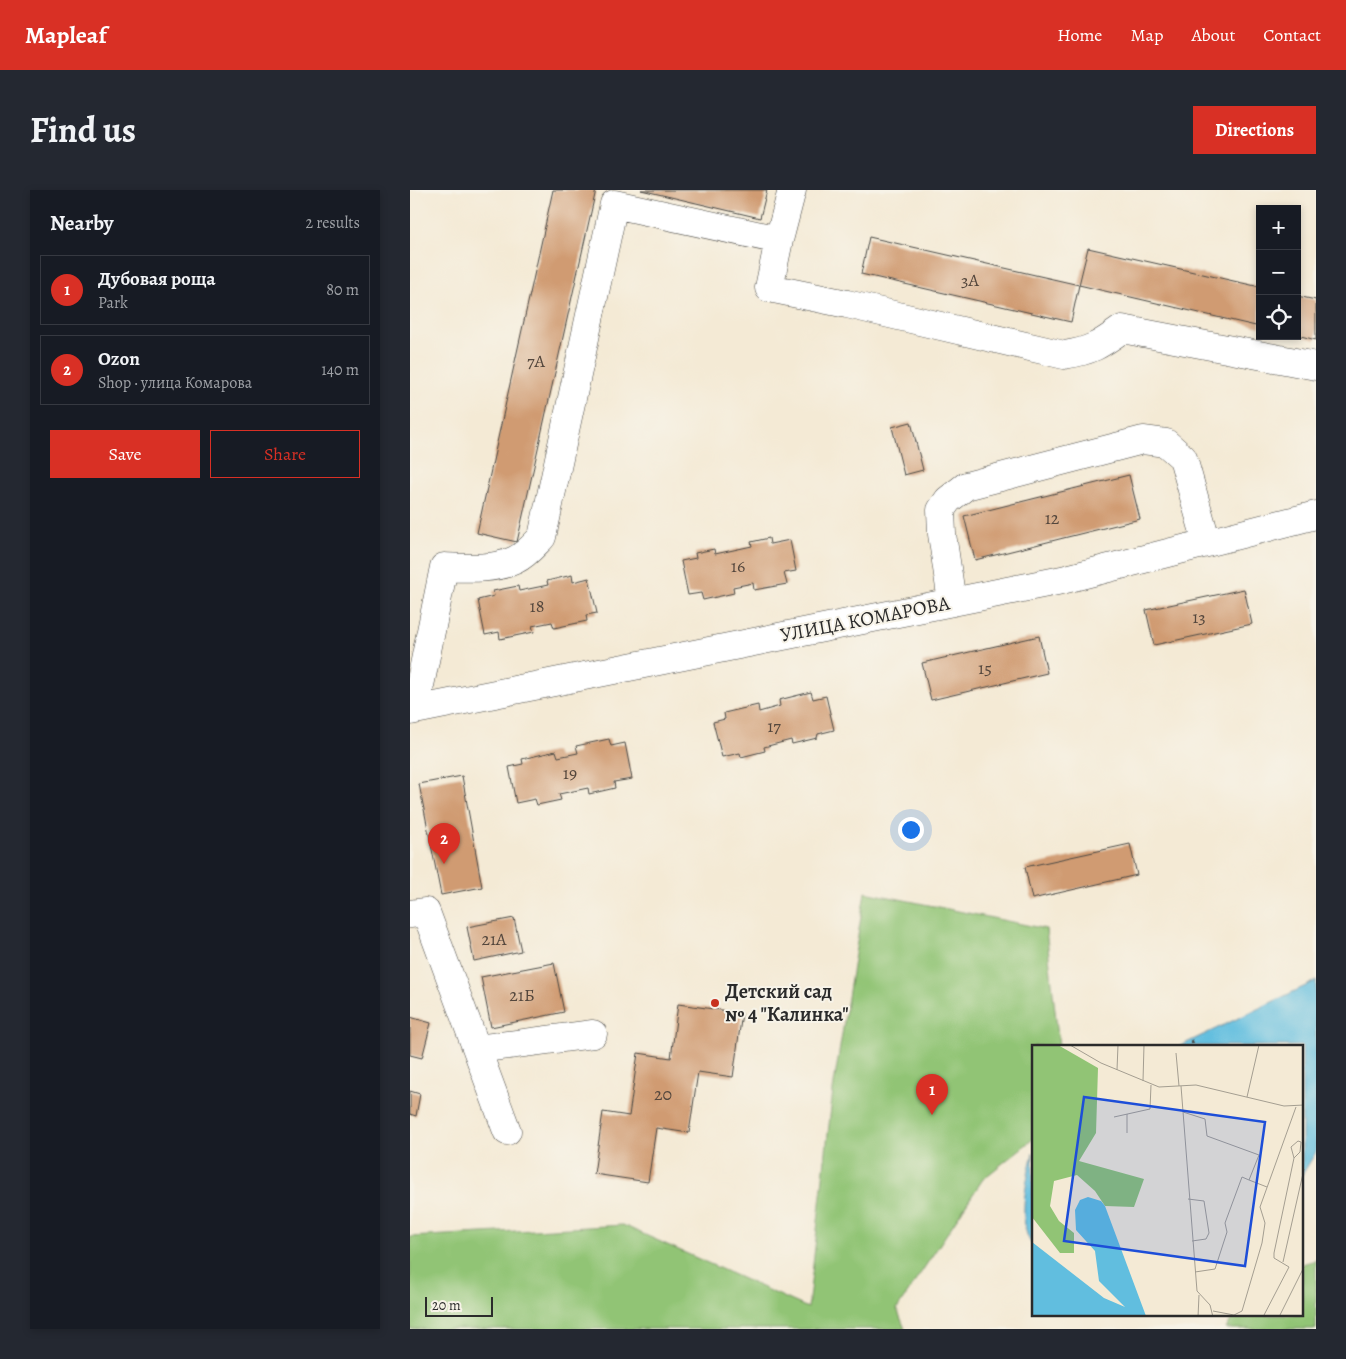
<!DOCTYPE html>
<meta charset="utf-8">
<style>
:root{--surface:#171b24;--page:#242831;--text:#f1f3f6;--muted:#9ea1a6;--line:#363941;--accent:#d93025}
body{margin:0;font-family:Alegreya,serif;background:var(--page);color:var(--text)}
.controls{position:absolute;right:15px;top:15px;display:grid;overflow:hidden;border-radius:0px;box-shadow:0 2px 8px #0003}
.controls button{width:45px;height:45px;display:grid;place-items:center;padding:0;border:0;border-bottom:1px solid var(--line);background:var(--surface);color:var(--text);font:25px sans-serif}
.scale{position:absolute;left:15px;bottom:12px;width:68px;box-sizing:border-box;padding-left:5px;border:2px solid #2b2b2b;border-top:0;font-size:14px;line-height:18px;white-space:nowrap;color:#2b2b2b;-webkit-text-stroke:4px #f7f3e8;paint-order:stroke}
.you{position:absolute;left:500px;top:639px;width:18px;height:18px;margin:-12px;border:4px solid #fff;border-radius:50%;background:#1a73e8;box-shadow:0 0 0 8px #1a73e833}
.badge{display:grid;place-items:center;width:32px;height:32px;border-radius:50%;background:var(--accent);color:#fff;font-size:16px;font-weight:700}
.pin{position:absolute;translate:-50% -41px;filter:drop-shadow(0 1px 2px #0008)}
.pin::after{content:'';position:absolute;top:26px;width:18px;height:15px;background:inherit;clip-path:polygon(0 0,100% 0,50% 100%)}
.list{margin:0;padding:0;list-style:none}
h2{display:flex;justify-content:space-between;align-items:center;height:65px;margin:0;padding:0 20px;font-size:21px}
h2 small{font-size:16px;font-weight:400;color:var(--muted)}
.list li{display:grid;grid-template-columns:32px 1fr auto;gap:15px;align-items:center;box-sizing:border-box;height:70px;margin:0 10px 10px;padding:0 10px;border:1px solid var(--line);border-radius:0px}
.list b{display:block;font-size:19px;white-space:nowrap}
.list p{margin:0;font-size:16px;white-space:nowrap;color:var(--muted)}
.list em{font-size:16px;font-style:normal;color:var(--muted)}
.actions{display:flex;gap:10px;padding:15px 20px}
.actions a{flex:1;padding:11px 0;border:1px solid var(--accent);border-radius:0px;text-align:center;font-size:18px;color:var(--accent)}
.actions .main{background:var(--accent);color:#fff}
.icon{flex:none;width:28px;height:28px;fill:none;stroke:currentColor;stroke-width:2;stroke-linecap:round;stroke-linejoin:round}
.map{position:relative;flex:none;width:906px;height:1139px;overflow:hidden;border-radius:0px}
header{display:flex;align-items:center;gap:30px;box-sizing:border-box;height:70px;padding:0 25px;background:var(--accent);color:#fff}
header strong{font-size:24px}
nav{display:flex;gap:28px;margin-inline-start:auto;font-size:18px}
.intro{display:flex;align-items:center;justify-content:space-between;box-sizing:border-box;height:120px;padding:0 30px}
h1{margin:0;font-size:35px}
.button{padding:12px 22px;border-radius:0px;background:var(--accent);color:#fff;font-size:18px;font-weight:700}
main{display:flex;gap:30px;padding:0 30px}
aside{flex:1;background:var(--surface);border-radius:0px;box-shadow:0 2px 8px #0003}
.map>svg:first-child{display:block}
.green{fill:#91c475;stroke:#5e7850}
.water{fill:#61bedf;stroke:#467485}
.building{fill:#d09b72}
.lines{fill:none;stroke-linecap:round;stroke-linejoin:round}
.minor-casing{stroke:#494844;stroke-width:29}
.path{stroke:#494844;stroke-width:3;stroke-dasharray:4 4;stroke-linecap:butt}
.minor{stroke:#fff;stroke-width:28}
.poi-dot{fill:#c8321e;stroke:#f7f3e8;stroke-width:2}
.labels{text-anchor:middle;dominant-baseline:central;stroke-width:4;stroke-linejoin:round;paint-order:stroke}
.number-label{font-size:18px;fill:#54473d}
.street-label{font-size:20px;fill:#2b2b2b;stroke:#f7f3e8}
.poi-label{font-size:20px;font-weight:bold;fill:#2b2b2b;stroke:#f7f3e8;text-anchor:start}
.inset-road{fill:none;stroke:#a49e91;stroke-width:1}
.view{fill:#1d4ed8;fill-opacity:0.15;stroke:#1d4ed8;stroke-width:2.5}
.inset-edge{fill:none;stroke:#2b2b2b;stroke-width:2.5}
</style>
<header>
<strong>Mapleaf</strong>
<nav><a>Home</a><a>Map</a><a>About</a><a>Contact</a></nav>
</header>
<div class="intro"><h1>Find us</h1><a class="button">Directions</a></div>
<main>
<aside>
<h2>Nearby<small>2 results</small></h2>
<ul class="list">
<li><span class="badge">1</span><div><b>Дубовая роща</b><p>Park</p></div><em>80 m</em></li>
<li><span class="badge">2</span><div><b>Ozon</b><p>Shop · улица Комарова</p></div><em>140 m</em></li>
</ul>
<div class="actions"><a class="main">Save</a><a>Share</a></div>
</aside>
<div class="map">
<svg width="906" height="1139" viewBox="0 0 906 1139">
<rect width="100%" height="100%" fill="#f7f3e8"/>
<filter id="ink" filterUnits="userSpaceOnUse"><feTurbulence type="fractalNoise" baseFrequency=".02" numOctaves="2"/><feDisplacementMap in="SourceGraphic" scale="10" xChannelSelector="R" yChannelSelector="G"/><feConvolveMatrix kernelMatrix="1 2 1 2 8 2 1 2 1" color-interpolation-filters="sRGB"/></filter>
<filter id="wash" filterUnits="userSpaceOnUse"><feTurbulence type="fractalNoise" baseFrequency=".0096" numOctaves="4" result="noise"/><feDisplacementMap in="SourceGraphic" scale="20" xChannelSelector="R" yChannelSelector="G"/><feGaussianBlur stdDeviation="1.12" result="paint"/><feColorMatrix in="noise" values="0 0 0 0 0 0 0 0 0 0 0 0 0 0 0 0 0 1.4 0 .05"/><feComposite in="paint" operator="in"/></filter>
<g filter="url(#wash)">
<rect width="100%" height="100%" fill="#f4ead5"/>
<path class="green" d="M455,702L636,739L649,856H624L623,949L573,989L487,1119L495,1139H0V1047L213,1035L398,1118L423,900Z
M906,1070V1139H816L824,1125H892V1074Z"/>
<path class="water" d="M906,791V962L892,985V856H770Z
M623,963V1056C606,1035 617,987 623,963Z"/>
<g id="blocks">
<path class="building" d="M143,0H186L107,352L67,343Z
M231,0H357L350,28Z
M459,47L669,95L661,132L451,84Z
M678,58L850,97V137L669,95Z
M887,106L906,110V150L887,145Z
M501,232L513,280L494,285L482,237Z
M719,285L730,329L565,370L554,326Z
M359,348L360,354L380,350L386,381L374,383L377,394L344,400L343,393L323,397L324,403L293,410L291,403L278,405L271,371L286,368L285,363L304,359L305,364L342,356L341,352Z
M162,385L163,392L179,388L187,423L176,425L177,431L144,438L142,432L122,436L124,442L90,449L89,442L75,445L68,410L84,406L83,401L108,396L109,401L138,395L137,391Z
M834,399L842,434L744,455L736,420Z
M629,446L637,483L521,510L512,473Z
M401,502L403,509L416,506L424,540L408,544L407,548L382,554L381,550L354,557L355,561L331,567L330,563L312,567L303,532L315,529L314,523L348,515L349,522L370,516L369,510Z
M199,549L201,556L215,553L222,589L204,592L205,598L179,604L178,598L149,604L151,610L127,615L125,609L106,613L99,577L113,574L112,569L146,561L148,567L168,563L166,556Z
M52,586L72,697L31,705L9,594Z
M720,654L727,685L622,709L615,677Z
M104,728L111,761L64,771L57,737Z
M144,773L154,822L81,837L71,787Z
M268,814L332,823L323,887L288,882L279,943L246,938L238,992L184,984L193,922L219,926L228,863L261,868Z
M0,827L21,833L12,868L0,865Z
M0,901L10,904L6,926L0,924Z"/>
</g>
</g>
<g filter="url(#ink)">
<use href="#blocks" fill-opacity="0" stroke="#494844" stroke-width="1"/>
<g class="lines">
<defs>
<path id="minor" d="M369,50L359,98L437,114L654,165C681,161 690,155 712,139L906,176
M542,412L532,344L531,320L538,310L556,296L733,250L756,253L773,268L797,353
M5,520L34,377C56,378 85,380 105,370C116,365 124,355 132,347L204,14L369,50L382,0
M0,521L652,390L906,325
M0,724L16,722L97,941
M67,859L183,844"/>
</defs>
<use href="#minor" class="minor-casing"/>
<path class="path" d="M781,850L784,856"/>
<use href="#minor" class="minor"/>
</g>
</g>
<circle class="poi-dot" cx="305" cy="813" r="5"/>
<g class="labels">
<g class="number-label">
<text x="560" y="90">3А</text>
<text x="126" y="171">7А</text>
<text x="642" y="328">12</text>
<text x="328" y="376">16</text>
<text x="127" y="416">18</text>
<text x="789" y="427">13</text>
<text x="575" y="478">15</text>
<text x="364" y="536">17</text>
<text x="160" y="583">19</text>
<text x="84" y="749">21А</text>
<text x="112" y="805">21Б</text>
<text x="253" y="904">20</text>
</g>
<g class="street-label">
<text transform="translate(455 429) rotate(-11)">УЛИЦА КОМАРОВА</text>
</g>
<g class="poi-label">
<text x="315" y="801">Детский сад<tspan x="315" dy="23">№ 4 "Калинка"</tspan></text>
</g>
</g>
<g transform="translate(622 855)">
<rect width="271" height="271" fill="#f4ead5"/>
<path d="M0,0H26L66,23L64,88L47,116L112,134L102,162L73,161L63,146L45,130L22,136L18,161L27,176L42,188V208H28L0,172Z" fill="#91c475"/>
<path d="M56,152L69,156L73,161L114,271H0V197L72,253L93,262L67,236L63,206L44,185L43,165L48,155Z" fill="#61bedf"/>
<path class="inset-road" d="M38,0L69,18L127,42L164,40L252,61L272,60M144,8L147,41M85,25L86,0M111,36L112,0M149,41L165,246L178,260L181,272M215,52L227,0M151,67L173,74L175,91L227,110L217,135L235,142M82,72L118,64L119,40M95,88V69M156,154L172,156L177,188L174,194L160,196M251,217L272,124M163,227L183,224L195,187L193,178L210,132L217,135M181,266L202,270L210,266L230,198L233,178L228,162L264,62M166,272L167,250M231,272L257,222L242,213V208L262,113L259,102L266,96L269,97L268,107L262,113M247,272L272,222"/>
<path class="view" d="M52,52L233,77L213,221L32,196Z"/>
<rect width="271" height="271" class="inset-edge"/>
</g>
</svg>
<div class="controls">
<button>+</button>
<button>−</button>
<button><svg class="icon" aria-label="locate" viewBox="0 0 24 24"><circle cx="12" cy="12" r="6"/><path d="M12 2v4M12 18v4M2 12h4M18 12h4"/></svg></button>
</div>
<div class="scale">20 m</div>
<div class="you"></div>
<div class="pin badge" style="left:522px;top:925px">1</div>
<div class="pin badge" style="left:34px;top:674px">2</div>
</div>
</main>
